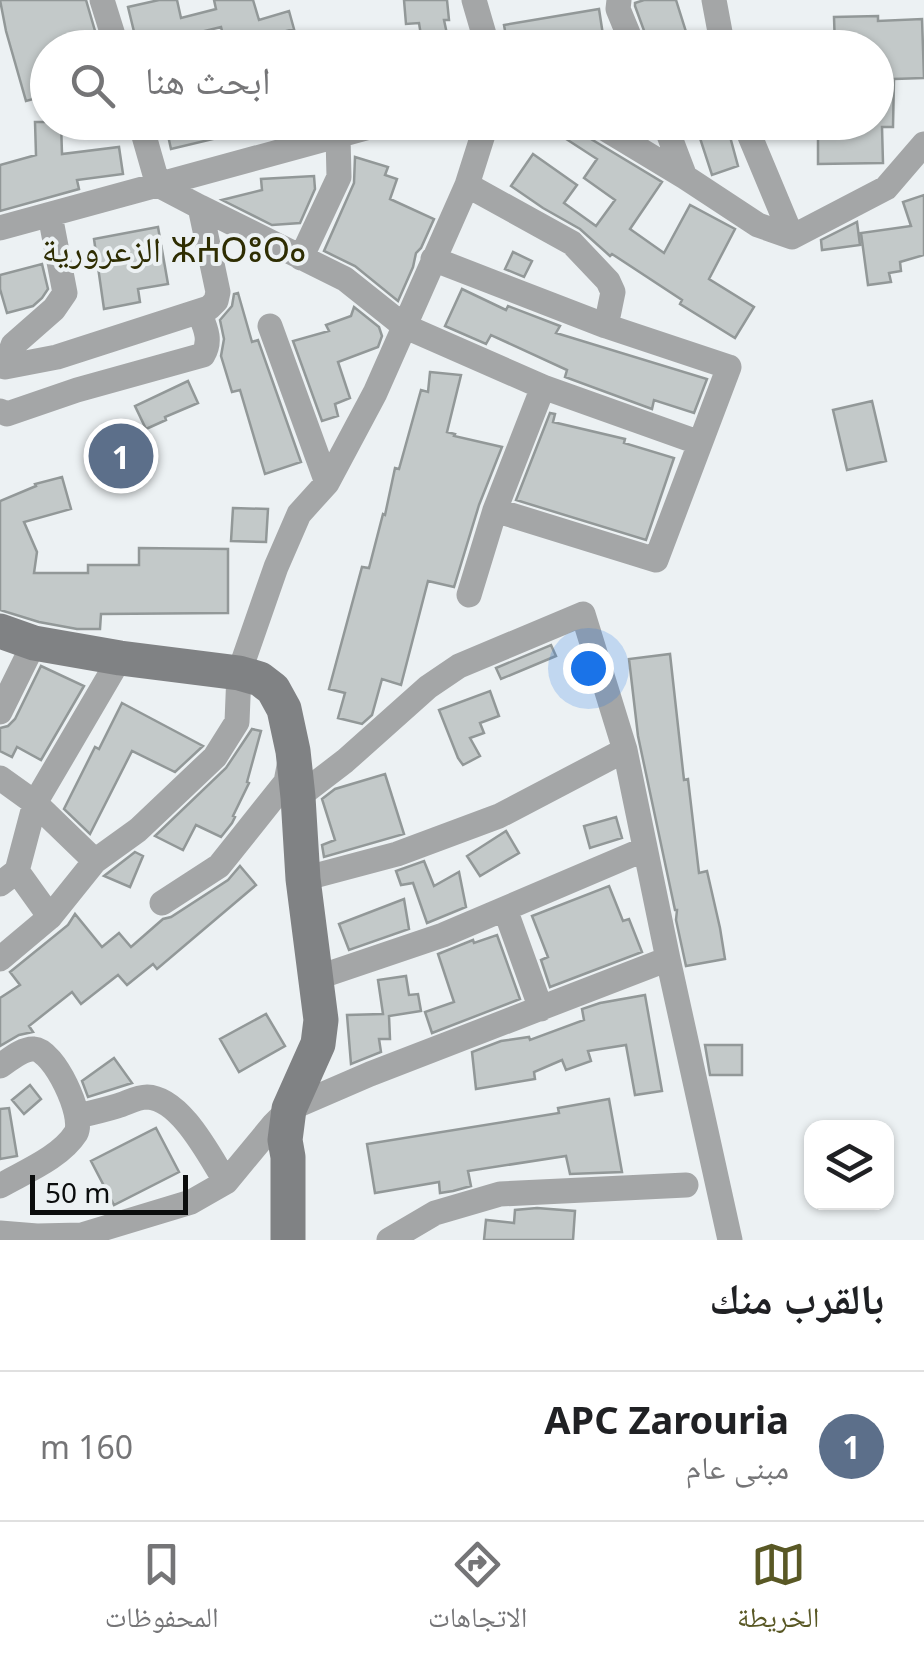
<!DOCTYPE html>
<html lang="ar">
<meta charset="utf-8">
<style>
:root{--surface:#fff;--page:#f6f6f6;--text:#202124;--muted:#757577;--line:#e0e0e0;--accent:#595825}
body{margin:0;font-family:"Noto Sans","Noto Naskh Arabic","Noto Sans Tifinagh",sans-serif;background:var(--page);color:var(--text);direction:rtl}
.controls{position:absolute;right:30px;bottom:30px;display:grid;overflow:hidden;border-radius:20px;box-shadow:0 2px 8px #0004}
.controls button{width:90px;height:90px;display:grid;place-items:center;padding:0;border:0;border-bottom:2px solid var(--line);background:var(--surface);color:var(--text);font:50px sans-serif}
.scale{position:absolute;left:30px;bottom:25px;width:158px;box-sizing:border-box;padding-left:10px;border:5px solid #0b0d0d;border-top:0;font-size:28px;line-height:35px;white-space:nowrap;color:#0b0d0d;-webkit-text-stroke:8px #ecf1f3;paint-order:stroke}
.you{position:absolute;left:588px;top:668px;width:35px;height:35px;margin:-25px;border:8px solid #fff;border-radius:50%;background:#1a73e8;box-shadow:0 0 0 15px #1a73e833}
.badge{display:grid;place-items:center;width:65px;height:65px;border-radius:50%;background:var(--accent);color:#fff;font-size:32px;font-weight:700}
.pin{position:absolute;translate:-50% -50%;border:5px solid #fff;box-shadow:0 2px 10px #0006}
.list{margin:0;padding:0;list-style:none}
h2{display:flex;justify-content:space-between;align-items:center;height:130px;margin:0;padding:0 40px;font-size:42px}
h2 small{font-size:32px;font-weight:400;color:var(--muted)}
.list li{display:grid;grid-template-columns:65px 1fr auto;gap:30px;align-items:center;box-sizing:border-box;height:150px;padding:0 40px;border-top:2px solid var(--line)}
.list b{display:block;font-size:38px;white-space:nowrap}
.list p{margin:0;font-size:32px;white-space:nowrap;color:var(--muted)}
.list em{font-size:32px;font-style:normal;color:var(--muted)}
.icon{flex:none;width:55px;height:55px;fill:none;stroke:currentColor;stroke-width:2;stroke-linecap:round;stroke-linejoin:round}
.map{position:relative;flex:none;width:924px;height:1240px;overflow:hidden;direction:ltr}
.search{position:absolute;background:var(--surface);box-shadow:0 2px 8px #0004;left:30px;right:30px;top:30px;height:110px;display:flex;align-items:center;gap:25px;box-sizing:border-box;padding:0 35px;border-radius:55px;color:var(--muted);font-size:38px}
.sheet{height:280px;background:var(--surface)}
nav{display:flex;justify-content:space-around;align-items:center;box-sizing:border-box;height:140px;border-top:2px solid var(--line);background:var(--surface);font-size:28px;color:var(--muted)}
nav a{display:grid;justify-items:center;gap:5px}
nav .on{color:var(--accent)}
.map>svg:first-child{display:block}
.building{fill:#c3c9c9;stroke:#929898;stroke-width:2.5}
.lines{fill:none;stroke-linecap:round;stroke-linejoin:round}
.minor{stroke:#a4a6a7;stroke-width:25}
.secondary{stroke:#808284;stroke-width:35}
.labels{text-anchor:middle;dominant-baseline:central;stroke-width:8;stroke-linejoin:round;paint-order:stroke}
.quarter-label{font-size:35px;fill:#2e2d02;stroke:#ecf1f3}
</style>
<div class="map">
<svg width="924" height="1240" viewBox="0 0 924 1240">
<rect width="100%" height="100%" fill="#ecf1f3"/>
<path class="building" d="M0,0H86L100,48H48V95L26,101L6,31Z
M159,0H177L181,18L216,9L214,0H253L259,20L289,11L294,29L226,47L221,27L168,40L170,48H138L128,7Z
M404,0H447L449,20H444L450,48H423L419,23L406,24Z
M644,0H676L687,35L650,47L635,6V3Z
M599,9L605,48H508L504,25Z
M878,16V21L922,19L924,78L894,79L893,127H882L883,163L818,164V122H876V48H835L834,17Z
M35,122H61L62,154L119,147L123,174L77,180L79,189L0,211V165L36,155Z
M165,122H254L255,129L171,149Z
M540,122H578L580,131L586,136L662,182L630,229L664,253L690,205L735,229L709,279L754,307L735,338L680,304L682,300L612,254L610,256L580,229L543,208L511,186L533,154L577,185L564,203L596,226L615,200L584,178L597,159Z
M682,122H726L738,166L712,175L699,135L688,138Z
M355,157L388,167L385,175L397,179L390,199L434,219L421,248L416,253L413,267L398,301L355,266L324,251L354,183Z
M314,176L315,189L300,223L272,225L222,200L262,190L261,179Z
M924,195V255L900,262L901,271L889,273L891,282L868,285L861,233L911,226L903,202Z
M857,222L860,245L822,250L821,240Z
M158,227L168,284L138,289L140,302L104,309L94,239Z
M513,252L532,261L524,277L505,269Z
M42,264L48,289L42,298L33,306L7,313L0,289V275Z
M462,289L506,310L508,306L560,326L556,333L707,379L694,413L654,400L652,409L565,377L567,370L491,335L486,344L445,326Z
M238,293L252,342L258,340L301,462L265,474L240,390L232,392L221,356L224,339L220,320L232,306L234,294Z
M354,307L379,327L382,336L378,347L338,362L350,398L335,404L338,416L322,421L293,341L329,331L326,325L351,316Z
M430,372L461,375L447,432L455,434L454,436L502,447L479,505L454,587L428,581L401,685L382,679L372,715L362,724L338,718L345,693L329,689L362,567L369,568L383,514L385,515L395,468L399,469L421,390L428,392Z
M188,381L198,403L165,417L166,420L146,429L135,406Z
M872,401L886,461L847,470L833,410Z
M550,413L555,414L553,422L625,439L624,443L674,458L646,540L516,500Z
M62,477L71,509L24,522L37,552L34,573H88V565H139V548L228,549V613L101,614L100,629H77L39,622L0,610V501L36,486L35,484Z
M233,508L268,509L266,542L231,541Z
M551,645L556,656L501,679L496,668Z
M670,654L684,780L688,779L699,873L707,871L720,928L725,959L686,966L676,920L677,910H675L638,736L629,659Z
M41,666L84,686L41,760L17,747L12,757L0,751V728L8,726L15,719Z
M490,691L499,716L480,723L484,733L470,738L480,756L463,765L458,758L439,710Z
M122,703L203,746L175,772L132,751L90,834L64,809L95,747L99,749Z
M252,729L261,731L247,782L249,783L233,816L235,817L232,823L221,837L196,825L183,850L155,836L226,768Z
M385,774L404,834L324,857L322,845L335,840L322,799L335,789Z
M616,817L622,838L590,848L584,826Z
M506,831L519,853L480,876L467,856Z
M135,852L143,856L130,887L104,876Z
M424,861L434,886L459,872L466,907L427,923L413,883L401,885L396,871Z
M240,866L256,885L157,969L153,964L127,985L118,975L81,1004L72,992L29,1026L33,1032L19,1035L0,1046V998L20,985L10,972L68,925L75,914L102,947L119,933L131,947L163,919L171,917L228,880Z
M609,886L623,921L629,919L642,952L550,987L541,960L548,957L532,916Z
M404,899L409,929L349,950L339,924Z
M497,935L520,999L432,1033L425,1012L454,1002L438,954L473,940L474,943Z
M406,976L409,995L418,994L421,1011L389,1016L390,1039H379L381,1052L351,1064L347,1015L383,1014L378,980Z
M645,995L662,1091L635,1095L626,1045L588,1051L591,1061L566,1070L562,1060L534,1072L535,1079L476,1089L472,1052L501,1041L529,1037L530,1040L584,1020L582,1009L600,1003Z
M266,1014L285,1046L239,1072L220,1039Z
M705,1045H742V1075H710Z
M114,1058L132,1083L88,1097L82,1081Z
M30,1085L41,1099L24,1114L12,1100Z
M609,1099L622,1172L570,1174L566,1156L468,1171L471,1186L453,1191L440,1193L439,1182L375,1193L367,1144L559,1113L558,1108Z
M9,1108L17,1156L0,1159V1109Z
M156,1128L179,1172L114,1205L91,1161Z
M537,1208L575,1211L573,1240H484L486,1220L514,1223L515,1210Z"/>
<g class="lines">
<path class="minor" d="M102,0L117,48
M474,0L488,48
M619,0L618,9L634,48
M714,0L723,48
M594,122L685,177L758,225L792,237
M664,122L685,177
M744,122L792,237L886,188L924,144
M467,185L572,243L608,281L613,292L606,326
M200,207L345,279L404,326L543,387L495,510L656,560L729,367L606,326L433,259
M0,228L388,122
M301,258L339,177L338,136
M270,326L327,483
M0,365L5,367L57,357L209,308L216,301L218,292L200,207L158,185L140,122
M5,367L13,345L54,309L65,293L50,215
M543,387L700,443
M0,411L7,414L77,390L203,355C212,340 205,327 199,312
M469,595L495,510
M0,712L34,643
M0,778L35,803L95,861
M17,871L50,917
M303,879L397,854L499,816L625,750
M0,884L17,871L35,803L120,658
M162,903L219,866L286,782L290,761
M505,909L541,1009
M0,959L50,917L95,861L138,830L215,757L237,722L239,673L276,567L299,514L327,483L375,393L467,185L487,122
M668,959L730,1240
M316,978L443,935L645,849
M0,1066C9,1060 23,1048 34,1049C54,1050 85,1116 76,1133C60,1158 24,1172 0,1186
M78,1116C91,1113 104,1110 117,1106C127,1103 137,1097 147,1097C181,1098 210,1157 226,1182
M0,1233L37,1236L82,1235L191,1202L226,1182L274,1124L289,1109L370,1074L668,959L625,750L583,614L459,666L428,687L345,761L298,797
M389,1240L435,1213L500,1194L686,1185"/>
<path class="secondary" d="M0,631L34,643L120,658L239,673L260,679L273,689L284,709L293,751L298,797L303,879L321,1020L318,1044L289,1109L285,1140L288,1157V1240"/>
</g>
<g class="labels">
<g class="quarter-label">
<text x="174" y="248">الزعرورية ⵣⵄⵔⵓⵔⴰ</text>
</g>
</g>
</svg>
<div class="controls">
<button><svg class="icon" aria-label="layers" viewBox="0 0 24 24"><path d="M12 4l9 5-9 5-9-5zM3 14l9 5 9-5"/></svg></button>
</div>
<div class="scale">50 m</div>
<div class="you"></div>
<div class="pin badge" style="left:121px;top:456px;background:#5c6f8a">1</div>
<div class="search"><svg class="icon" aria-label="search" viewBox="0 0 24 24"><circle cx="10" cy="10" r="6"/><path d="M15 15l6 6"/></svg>ابحث هنا</div>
</div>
<section class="sheet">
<h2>بالقرب منك<small></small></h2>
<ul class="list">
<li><span class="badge" style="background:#5c6f8a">1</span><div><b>APC Zarouria</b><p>مبنى عام</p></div><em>160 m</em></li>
</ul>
</section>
<nav>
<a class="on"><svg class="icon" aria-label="map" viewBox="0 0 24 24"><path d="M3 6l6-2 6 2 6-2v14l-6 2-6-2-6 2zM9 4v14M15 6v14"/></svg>الخريطة</a>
<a><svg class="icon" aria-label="directions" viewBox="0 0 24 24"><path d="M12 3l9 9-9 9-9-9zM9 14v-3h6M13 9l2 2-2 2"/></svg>الاتجاهات</a>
<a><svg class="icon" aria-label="saved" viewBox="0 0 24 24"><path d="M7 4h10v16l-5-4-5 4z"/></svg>المحفوظات</a>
</nav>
